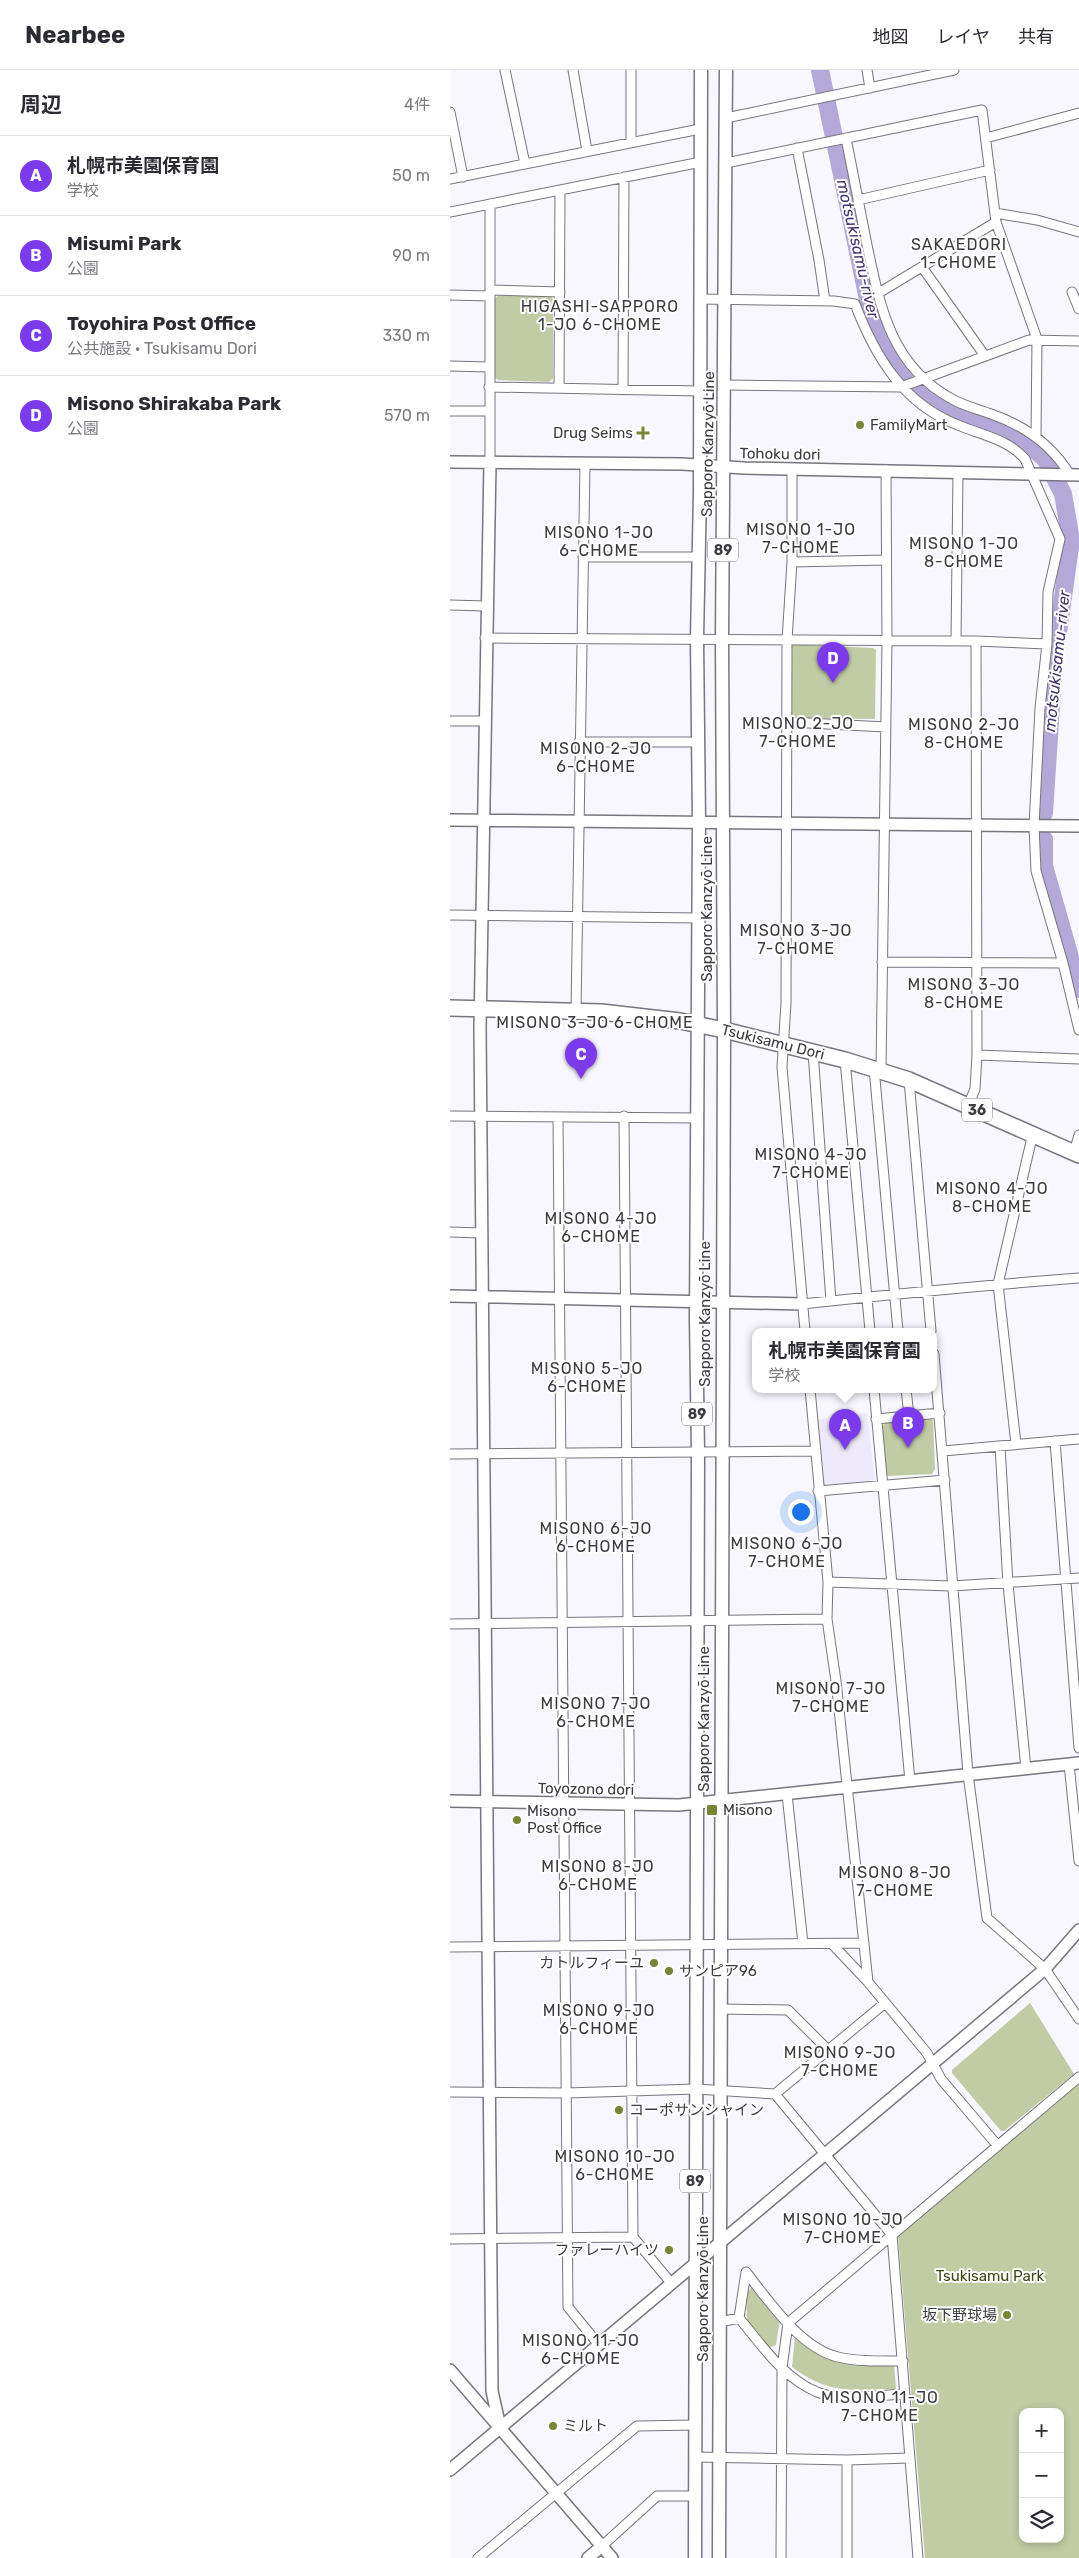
<!DOCTYPE html>
<html lang="ja">
<meta charset="utf-8">
<style>
:root{--surface:#fff;--page:#f2f2f3;--text:#2b2b33;--muted:#7c7c81;--line:#e1e1e2;--accent:#7c3aed}
body{margin:0;font-family:Rubik,"Noto Sans JP",sans-serif;background:var(--page);color:var(--text)}
.controls{position:absolute;right:15px;bottom:15px;display:grid;overflow:hidden;border-radius:10px;box-shadow:0 2px 8px #0003}
.controls button{width:45px;height:45px;display:grid;place-items:center;padding:0;border:0;border-bottom:1px solid var(--line);background:var(--surface);color:var(--text);font:25px sans-serif}
.you{position:absolute;left:350px;top:1441px;width:18px;height:18px;margin:-12px;border:4px solid #fff;border-radius:50%;background:#1a73e8;box-shadow:0 0 0 8px #1a73e833}
.badge{display:grid;place-items:center;width:32px;height:32px;border-radius:50%;background:var(--accent);color:#fff;font-size:16px;font-weight:700}
.pin{position:absolute;translate:-50% -41px;filter:drop-shadow(0 1px 2px #0008)}
.pin::after{content:'';position:absolute;top:26px;width:18px;height:15px;background:inherit;clip-path:polygon(0 0,100% 0,50% 100%)}
.popup{position:absolute;left:302px;top:1258px;width:185px;height:65px;box-sizing:border-box;display:grid;place-content:center;border-radius:10px;background:var(--surface);filter:drop-shadow(0 1px 4px #0005);font-size:16px;white-space:nowrap;color:var(--muted)}
.popup b{font-size:19px;color:var(--text)}
.popup::after{content:'';position:absolute;left:50%;top:100%;margin-left:-10px;border:10px solid transparent;border-top-color:var(--surface)}
.list{margin:0;padding:0;list-style:none}
h2{display:flex;justify-content:space-between;align-items:center;height:65px;margin:0;padding:0 20px;font-size:21px}
h2 small{font-size:16px;font-weight:400;color:var(--muted)}
.list li{display:grid;grid-template-columns:32px 1fr auto;gap:15px;align-items:center;box-sizing:border-box;height:80px;padding:0 20px;border-top:1px solid var(--line)}
.list b{display:block;font-size:19px;white-space:nowrap}
.list p{margin:0;font-size:16px;white-space:nowrap;color:var(--muted)}
.list em{font-size:16px;font-style:normal;color:var(--muted)}
.icon{flex:none;width:28px;height:28px;fill:none;stroke:currentColor;stroke-width:2;stroke-linecap:round;stroke-linejoin:round}
.map{position:relative;flex:none;width:629px;height:2488px;overflow:hidden}
header{display:flex;align-items:center;gap:30px;box-sizing:border-box;height:70px;padding:0 25px;background:var(--surface);border-bottom:1px solid var(--line)}
header strong{font-size:24px}
nav{display:flex;gap:28px;margin-inline-start:auto;font-size:18px}
main{display:flex}
aside{flex:1;background:var(--surface)}
.map>svg:first-child{display:block}
.built{fill:#ede9f9}
.green{fill:#c1cba4;fill-rule:evenodd}
.lines{fill:none;stroke-linecap:round;stroke-linejoin:round}
.river{stroke:#b3a8d7;stroke-width:18}
.street-casing{stroke:#77757d;stroke-width:11}
.secondary-casing{stroke:#77757d;stroke-width:14}
.primary-casing{stroke:#77757d;stroke-width:15}
.highway-casing{stroke:#77757d;stroke-width:18}
.street{stroke:#fff;stroke-width:9}
.secondary{stroke:#fff;stroke-width:11}
.primary{stroke:#fff;stroke-width:12}
.highway{stroke:#fff;stroke-width:15}
.poi-dot{fill:#778635;stroke:#fff;stroke-width:2}
.labels{text-anchor:middle;dominant-baseline:central;stroke-width:4;stroke-linejoin:round;paint-order:stroke}
.shield{fill:#fff;stroke:#767679;stroke-width:1}
.shield-label{font-size:14px;font-weight:bold;fill:#3c3b3f}
.poi-label{font-size:15px;fill:#3c3b3f;stroke:#fff;text-anchor:start}
.street-label{font-size:15px;fill:#3c3b3f;stroke:#fff}
.park-label{font-size:15px;fill:#3e4710;stroke:#fff}
.neighbourhood-label{font-size:16px;letter-spacing:1px;fill:#3c3b3f;stroke:#fff}
.water-label{font-size:16px;font-style:italic;fill:#44326c;stroke:#fff}
</style>
<header>
<strong>Nearbee</strong>
<nav><a>地図</a><a>レイヤ</a><a>共有</a></nav>
</header>
<main>
<aside>
<h2>周辺<small>4件</small></h2>
<ul class="list">
<li><span class="badge">A</span><div><b>札幌市美園保育園</b><p>学校</p></div><em>50 m</em></li>
<li><span class="badge">B</span><div><b>Misumi Park</b><p>公園</p></div><em>90 m</em></li>
<li><span class="badge">C</span><div><b>Toyohira Post Office</b><p>公共施設 · Tsukisamu Dori</p></div><em>330 m</em></li>
<li><span class="badge">D</span><div><b>Misono Shirakaba Park</b><p>公園</p></div><em>570 m</em></li>
</ul>
</aside>
<div class="map">
<svg width="629" height="2488" viewBox="0 0 629 2488">
<rect width="100%" height="100%" fill="#f8f6ff"/>
<path class="built" d="M417,1343L425,1410L373,1415L364,1350Z"/>
<path class="green" d="M48,226H100L103,229V308L99,312L48,310L45,308L44,229Z
M343,574L423,578L426,580L425,649L342,648L339,646L341,577Z
M477,1348L483,1350L485,1399L482,1404L438,1406L434,1402L432,1356L437,1352Z
M580,1933L624,2004L554,2061H551L502,2003V2000Z
M629,2010V2488H475L448,2166ZM573,2342H610V2469H573Z
M301,2218L305,2219L330,2249L326,2275L319,2278L297,2250L296,2223Z
M345,2267C384,2297 396,2295 444,2293L446,2319C403,2320 379,2325 342,2297Z"/>
<g class="lines">
<path class="river" d="M370,0L420,239L433,274L442,289L467,318L487,333L510,344L548,357L581,376L596,390L613,424L621,470L604,591L594,743
M594,769V796L629,919"/>
<defs>
<path id="street" d="M55,0L75,94
M123,0L137,81
M417,0L420,18
M0,42L13,107
M276,48L504,0
M396,68C403,104 410,140 417,175C430,237 441,296 502,329C514,336 528,339 541,344C573,355 602,375 620,405
M536,68L629,43
M181,72V0
M347,78L369,190L375,231
M276,93L532,40L546,152L587,269L586,367
M0,109L250,59
M408,130L540,100
M0,142L251,92
M545,143L587,150L629,162
M472,197L535,286
M40,220L110,222
M622,222L629,239
M427,224L546,152
M0,225L40,226
M250,229L384,231L405,234C425,286 453,334 508,355C531,365 558,369 575,389L610,469L598,522L597,574L590,638L584,756L586,801L613,893L629,960
M0,296L39,297
M276,315L451,317L579,270L629,271
M39,317L250,321
M109,318L110,121
M173,319L174,107
M0,341H40
M40,393V134
M342,399V492L337,570L336,933L332,997L355,1261
M133,487H249
M342,492L436,490
M0,535L36,536
M35,568L526,571L597,574
M506,571L508,403
M0,651H35
M338,652L436,657
M129,672H247
M0,845L249,848
M432,892L613,893
M126,941L135,394
M363,982L381,1231
M527,985L629,989
M395,990L420,1261
M424,998L448,1261
M431,1000L437,571L436,400
M459,1010L481,1261
M518,1036L525,1019L527,985L526,571
M0,1046L248,1048
M174,1046L183,2167L222,2214
M108,1047L118,2237L149,2275
M624,1082L629,1065
M0,1162L32,1163
M352,1234C444,1224 537,1215 629,1208
M484,1284L518,1704L537,1848L595,1899L629,1949
M360,1319L378,1512L377,1549L386,1611L418,1912
M424,1319L460,1711
M456,1319L459,1346
M426,1349L490,1343
M605,1371L629,1678
M566,1374L548,1214L583,1063
M550,1376L558,1514L576,1699
M493,1381L629,1369
M0,1384L366,1381
M368,1421L495,1410
M378,1512L502,1516L629,1508
M0,1554L377,1549
M619,1694L629,1791
M337,1724L353,1874
M382,1874L418,1912L477,1983L491,2009L548,2076
M0,1877L414,1873
M271,1939L338,1940L378,1980
M0,2022L116,2023L246,2019L325,2024L442,2165L468,2488
M325,2024L435,1933
M0,2169L183,2167
M289,2248L296,2202C319,2231 350,2278 388,2287C408,2292 432,2291 453,2291
M270,2252L289,2248C311,2274 333,2308 367,2322C389,2332 431,2325 455,2324
M245,2387L397,2390L460,2388
M152,2476L207,2426H245
M28,2488L187,2356L245,2355
M331,2488L332,2298L338,2253L629,2007
M397,2488V2390"/>
<path id="secondary" d="M0,392L232,394L294,398L629,405
M40,393L30,958L42,2321L50,2357
M0,750L629,756
M0,1226L352,1234
M0,1731L229,1735L629,1693
M0,2300L162,2488
M0,2400L595,1899L629,1860
M138,2488L152,2476"/>
<path id="primary" d="M245,2488L248,1382L246,1249L249,752L247,569L250,422L251,0
M269,2488L274,960L272,569L276,0"/>
<path id="highway" d="M0,938L151,942L230,951L274,960L395,990L459,1010L629,1085"/>
</defs>
<use href="#street" class="street-casing"/>
<use href="#secondary" class="secondary-casing"/>
<use href="#primary" class="primary-casing"/>
<use href="#highway" class="highway-casing"/>
<use href="#street" class="street"/>
<use href="#secondary" class="secondary"/>
<use href="#primary" class="primary"/>
<use href="#highway" class="highway"/>
</g>
<g class="poi-dot">
<circle cx="410" cy="355" r="5"/>
<path d="M190.5 355.5h5v5h5v5h-5v5h-5v-5h-5v-5h5z"/>
<rect x="256" y="1734" width="12" height="12" rx="2.5"/>
<circle cx="67" cy="1750" r="5"/>
<circle cx="204" cy="1893" r="5"/>
<circle cx="219" cy="1901" r="5"/>
<circle cx="169" cy="2040" r="5"/>
<circle cx="219" cy="2180" r="5"/>
<circle cx="557" cy="2245" r="5"/>
<circle cx="103" cy="2356" r="5"/>
</g>
<g class="labels">
<g class="shield">
<rect x="258" y="468.5" width="30" height="23" rx="4"/>
<rect x="512" y="1028.5" width="30" height="23" rx="4"/>
<rect x="232" y="1332.5" width="30" height="23" rx="4"/>
<rect x="230" y="2099.5" width="30" height="23" rx="4"/>
</g>
<g class="shield-label">
<text x="273" y="480">89</text>
<text x="527" y="1040">36</text>
<text x="247" y="1344">89</text>
<text x="245" y="2111">89</text>
</g>
<g class="poi-label">
<text x="420" y="355">FamilyMart</text>
<text x="183" y="363" text-anchor="end">Drug Seims</text>
<text x="273" y="1740">Misono</text>
<text x="77" y="1741">Misono<tspan x="77" dy="17">Post Office</tspan></text>
<text x="194" y="1893" text-anchor="end">カトルフィーユ</text>
<text x="229" y="1901">サンピア96</text>
<text x="179" y="2040">コーポサンシャイン</text>
<text x="209" y="2180" text-anchor="end">ファレーハイツ</text>
<text x="547" y="2245" text-anchor="end">坂下野球場</text>
<text x="113" y="2356">ミルト</text>
</g>
<g class="street-label">
<text transform="translate(258 374) rotate(-89)">Sapporo Kanzyō Line</text>
<text transform="translate(330 384) rotate(1)">Tohoku dori</text>
<text transform="translate(257 839) rotate(-90)">Sapporo Kanzyō Line</text>
<text transform="translate(323 972) rotate(14)">Tsukisamu Dori</text>
<text transform="translate(255 1244) rotate(-90)">Sapporo Kanzyō Line</text>
<text transform="translate(254 1649) rotate(-90)">Sapporo Kanzyō Line</text>
<text transform="translate(136 1719) rotate(1)">Toyozono dori</text>
<text transform="translate(253 2219) rotate(-90)">Sapporo Kanzyō Line</text>
</g>
<g class="park-label">
<text x="540" y="2206">Tsukisamu Park</text>
</g>
<g class="neighbourhood-label">
<text x="509" y="174">SAKAEDORI<tspan x="509" dy="18">1-CHOME</tspan></text>
<text x="150" y="236">HIGASHI-SAPPORO<tspan x="150" dy="18">1-JO 6-CHOME</tspan></text>
<text x="351" y="459">MISONO 1-JO<tspan x="351" dy="18">7-CHOME</tspan></text>
<text x="149" y="462">MISONO 1-JO<tspan x="149" dy="18">6-CHOME</tspan></text>
<text x="514" y="473">MISONO 1-JO<tspan x="514" dy="18">8-CHOME</tspan></text>
<text x="348" y="653">MISONO 2-JO<tspan x="348" dy="18">7-CHOME</tspan></text>
<text x="514" y="654">MISONO 2-JO<tspan x="514" dy="18">8-CHOME</tspan></text>
<text x="146" y="678">MISONO 2-JO<tspan x="146" dy="18">6-CHOME</tspan></text>
<text x="346" y="860">MISONO 3-JO<tspan x="346" dy="18">7-CHOME</tspan></text>
<text x="514" y="914">MISONO 3-JO<tspan x="514" dy="18">8-CHOME</tspan></text>
<text x="145" y="952">MISONO 3-JO 6-CHOME</text>
<text x="361" y="1084">MISONO 4-JO<tspan x="361" dy="18">7-CHOME</tspan></text>
<text x="542" y="1118">MISONO 4-JO<tspan x="542" dy="18">8-CHOME</tspan></text>
<text x="151" y="1148">MISONO 4-JO<tspan x="151" dy="18">6-CHOME</tspan></text>
<text x="137" y="1298">MISONO 5-JO<tspan x="137" dy="18">6-CHOME</tspan></text>
<text x="146" y="1458">MISONO 6-JO<tspan x="146" dy="18">6-CHOME</tspan></text>
<text x="337" y="1473">MISONO 6-JO<tspan x="337" dy="18">7-CHOME</tspan></text>
<text x="381" y="1618">MISONO 7-JO<tspan x="381" dy="18">7-CHOME</tspan></text>
<text x="146" y="1633">MISONO 7-JO<tspan x="146" dy="18">6-CHOME</tspan></text>
<text x="148" y="1796">MISONO 8-JO<tspan x="148" dy="18">6-CHOME</tspan></text>
<text x="445" y="1802">MISONO 8-JO<tspan x="445" dy="18">7-CHOME</tspan></text>
<text x="149" y="1940">MISONO 9-JO<tspan x="149" dy="18">6-CHOME</tspan></text>
<text x="390" y="1982">MISONO 9-JO<tspan x="390" dy="18">7-CHOME</tspan></text>
<text x="165" y="2086">MISONO 10-JO<tspan x="165" dy="18">6-CHOME</tspan></text>
<text x="393" y="2149">MISONO 10-JO<tspan x="393" dy="18">7-CHOME</tspan></text>
<text x="131" y="2270">MISONO 11-JO<tspan x="131" dy="18">6-CHOME</tspan></text>
<text x="430" y="2327">MISONO 11-JO<tspan x="430" dy="18">7-CHOME</tspan></text>
</g>
<g class="water-label">
<text transform="translate(408 179) rotate(77)">motsukisamu-river</text>
<text transform="translate(607 591) rotate(-84)">motsukisamu-river</text>
</g>
</g>
</svg>
<div class="controls">
<button>+</button>
<button>−</button>
<button><svg class="icon" aria-label="layers" viewBox="0 0 24 24"><path d="M12 4l9 5-9 5-9-5zM3 14l9 5 9-5"/></svg></button>
</div>
<div class="you"></div>
<div class="pin badge" style="left:395px;top:1380px">A</div>
<div class="popup"><b>札幌市美園保育園</b>学校</div>
<div class="pin badge" style="left:458px;top:1378px">B</div>
<div class="pin badge" style="left:131px;top:1009px">C</div>
<div class="pin badge" style="left:383px;top:613px">D</div>
</div>
</main>
